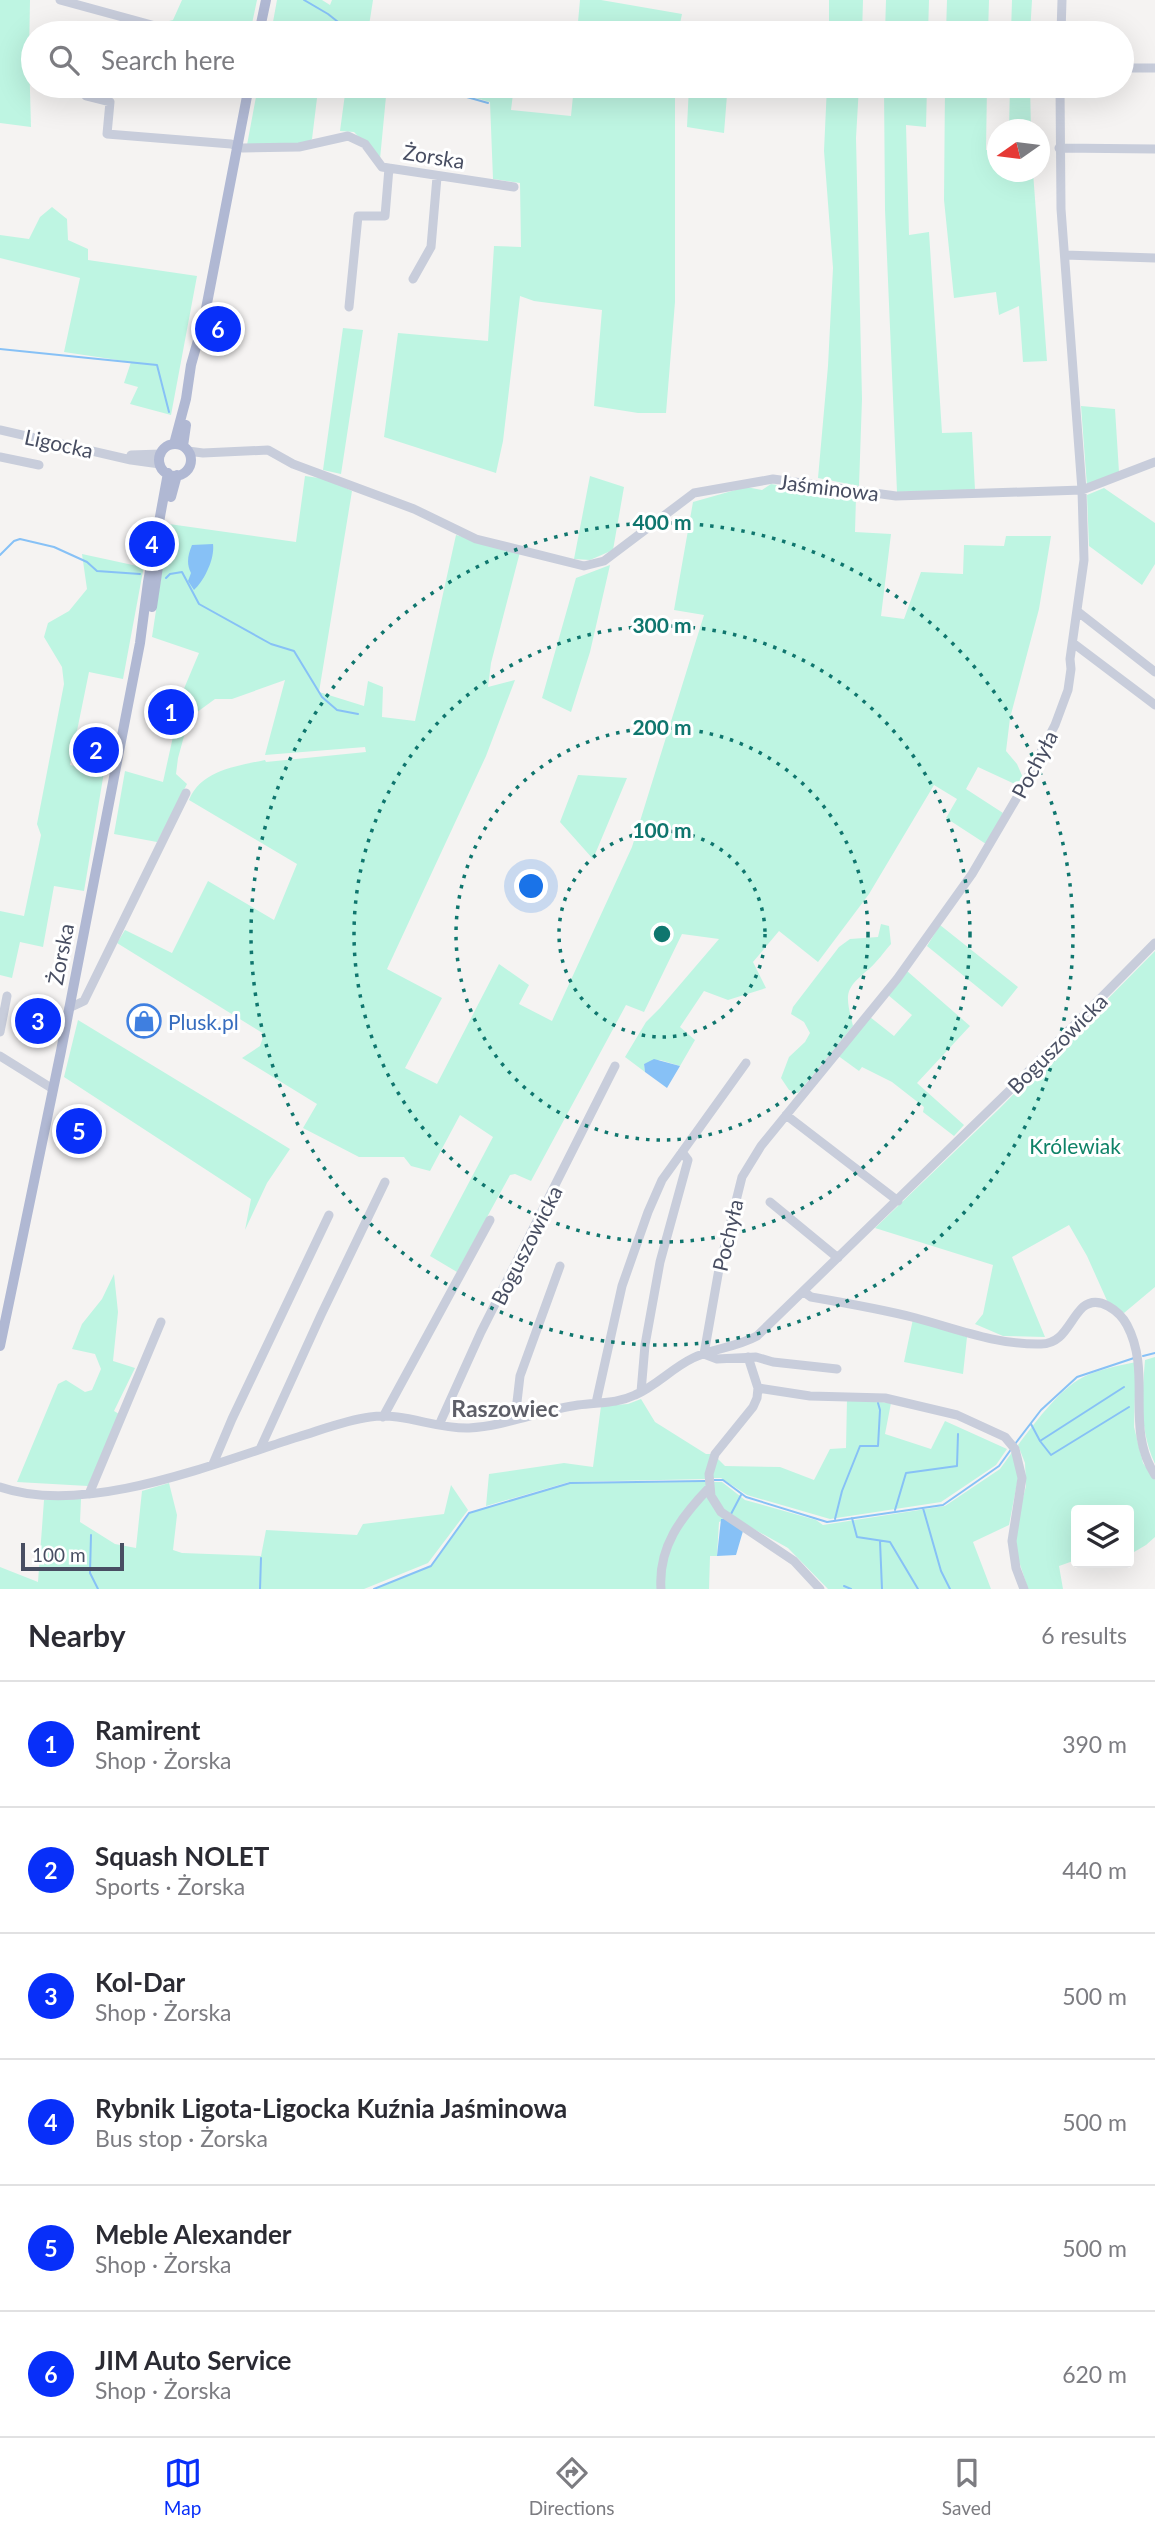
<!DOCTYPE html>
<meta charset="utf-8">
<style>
:root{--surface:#fff;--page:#f7f7f7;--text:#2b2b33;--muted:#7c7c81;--line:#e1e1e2;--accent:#082ff9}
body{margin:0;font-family:Lato,sans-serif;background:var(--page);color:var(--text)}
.controls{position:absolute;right:21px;bottom:21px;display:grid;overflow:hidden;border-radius:7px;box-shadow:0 7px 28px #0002}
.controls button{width:63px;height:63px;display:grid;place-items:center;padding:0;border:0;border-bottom:2px solid var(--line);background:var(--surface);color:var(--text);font:35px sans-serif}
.compass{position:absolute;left:987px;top:119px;width:63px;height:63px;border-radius:50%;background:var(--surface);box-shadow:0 7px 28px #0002;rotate:256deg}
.scale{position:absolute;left:21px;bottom:18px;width:103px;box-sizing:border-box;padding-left:7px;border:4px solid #484e62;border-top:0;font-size:19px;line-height:24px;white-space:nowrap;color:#484e62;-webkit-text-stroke:5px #fff;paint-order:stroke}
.you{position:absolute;left:532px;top:887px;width:24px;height:24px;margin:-18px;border:5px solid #fff;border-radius:50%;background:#1a73e8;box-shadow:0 0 0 10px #1a73e833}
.badge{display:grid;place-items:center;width:46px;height:46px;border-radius:50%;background:var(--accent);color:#fff;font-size:23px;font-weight:700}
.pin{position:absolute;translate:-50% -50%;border:4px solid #fff;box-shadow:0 2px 7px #0006}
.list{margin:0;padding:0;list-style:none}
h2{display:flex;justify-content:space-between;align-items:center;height:91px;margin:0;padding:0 28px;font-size:30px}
h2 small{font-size:23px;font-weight:400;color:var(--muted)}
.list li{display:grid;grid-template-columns:46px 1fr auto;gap:21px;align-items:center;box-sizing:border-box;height:126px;padding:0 28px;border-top:2px solid var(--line)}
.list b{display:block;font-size:26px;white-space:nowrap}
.list p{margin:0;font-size:23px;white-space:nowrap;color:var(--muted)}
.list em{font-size:23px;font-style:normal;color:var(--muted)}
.icon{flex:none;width:38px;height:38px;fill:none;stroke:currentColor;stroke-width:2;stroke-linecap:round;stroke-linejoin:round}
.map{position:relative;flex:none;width:1155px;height:1589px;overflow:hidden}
.search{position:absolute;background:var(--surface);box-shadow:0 7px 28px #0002;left:21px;right:21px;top:21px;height:77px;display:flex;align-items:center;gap:18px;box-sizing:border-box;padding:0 24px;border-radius:38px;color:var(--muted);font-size:26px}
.sheet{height:847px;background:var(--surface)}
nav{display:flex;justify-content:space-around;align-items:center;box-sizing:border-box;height:98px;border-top:2px solid var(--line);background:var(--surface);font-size:19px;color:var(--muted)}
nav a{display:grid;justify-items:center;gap:4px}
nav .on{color:var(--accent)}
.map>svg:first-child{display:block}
.green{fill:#bef5e2}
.water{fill:#87c1f6}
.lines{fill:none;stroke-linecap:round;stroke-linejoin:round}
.stream{stroke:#87c1f6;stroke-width:2}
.minor{stroke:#c8cddb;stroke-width:9}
.major{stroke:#b0b8d3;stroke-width:10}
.ring{fill:none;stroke:#0f766e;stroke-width:3.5;stroke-dasharray:3.5 7}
.labels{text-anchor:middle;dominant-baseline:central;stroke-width:6;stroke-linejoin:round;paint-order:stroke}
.street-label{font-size:21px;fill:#484e62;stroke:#fff}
.shop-label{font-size:21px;fill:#366cbe;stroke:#fff;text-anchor:start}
.park-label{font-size:21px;fill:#0e8267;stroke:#fff}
.neighbourhood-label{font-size:23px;font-weight:bold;fill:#5e5f68;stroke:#fff}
.centre{fill:#0f766e;stroke:#fff;stroke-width:3.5}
.ring-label{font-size:21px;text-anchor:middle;font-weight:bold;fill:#0f766e;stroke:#fff;stroke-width:6;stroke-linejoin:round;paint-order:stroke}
</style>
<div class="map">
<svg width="1155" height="1589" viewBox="0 0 1155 1589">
<rect width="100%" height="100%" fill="#f5f3f2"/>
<path class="green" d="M0,0H30L29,55L31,127L0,123Z
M182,0H257L250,33H192L166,26L165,22L173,20Z
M277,0H322L330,5L332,0H373L368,32L371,33H271Z
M580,0H601L682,14L678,33H577Z
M829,0H863L862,33H829Z
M886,0H929L928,33H885Z
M947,0H989L988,33H946Z
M1012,0H1032L1030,33H1011Z
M258,86L312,89L313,86H387L380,159L354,132L340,131L345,94L318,90L312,139L307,145H247Z
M434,86H514L511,110L571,116L574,86H675V302L666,413H638L594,406L602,310L534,301L520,296L503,441L496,473L384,437L398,333L488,341L494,246L521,247L520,183L493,179L490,102Z
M689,86H711V96L727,95L724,133L687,127Z
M827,86H859L856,138L862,399L859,486L818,478L828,366L833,268L824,151Z
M884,86H927L926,127L906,125L909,235L929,232L942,433L972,432L975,490L897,492L885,210Z
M945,86H987L986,150L997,151L998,172H1033L1047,361L1023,362L1019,306L999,315L996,292L954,298L944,200Z
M1010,86H1030L1031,129H1009Z
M52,207L67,219L68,240L88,249V260L197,276L171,415L130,404L138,387L124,383L131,362L64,352L80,278L0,258V235L29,239L40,217Z
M343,328L363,330L341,474L323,470Z
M1081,406L1115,409L1119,472L1087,486Z
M305,476L326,479L352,491L319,692L364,706L368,681L383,687L382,717L415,721L456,535L520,552L491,663L488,687L515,680L486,756L387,969L442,998L405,1068L437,1084L499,964L529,985L519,1004L552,1021L632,847L704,615L674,610L693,502L746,487L762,490L771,484L856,497L855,532L891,534L881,616L904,619L921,572L963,574L964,545L1004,546L1006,536H1051L1039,609L1010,718L1006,751L1017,764L1024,780L1019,786L978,767L966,789L1003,813L986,844L946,818L957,799L934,785L869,894L818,962L779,931L753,962L766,988L728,1000L704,991L680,1027L695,1040L680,1066L660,1060L644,1064L645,1072L625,1057L646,1022L660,1008L719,939L682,934L644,1012L626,1005L531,1181L515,1174L510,1175L457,1272L430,1256L493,1137L460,1115L430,1171L411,1166L404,1157H359L303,1128L317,1104L242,1058L260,1046L264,1034L117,943L125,930L172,953L208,881L274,920L297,864L189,800C201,770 237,766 265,760L266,762L366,752L365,747L265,755L285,680L232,699H215L189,718L178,758L176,774L187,784L157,842L114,834L125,771L163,782L183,691L199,653L152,637L169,524L296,542Z
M590,476L624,487L613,550L590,560L574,559Z
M1104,488L1155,523V564L1142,585L1089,546L1087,495Z
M82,554L142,567L143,571L123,679L89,672L70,765L104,772L84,891L54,886L43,947L20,942L12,978L0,975V911L24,916L41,835L37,824L64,684L62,667L44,637L48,623L69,611L87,589Z
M610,565L590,652L571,712L542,698L576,578Z
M578,775L627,778L593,859L560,822Z
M881,924L889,926L891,944C884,952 877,962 869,969C844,990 845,993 853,1026L798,1093L789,1090L781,1078L789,1057L805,1042L810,1033L804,1022L791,1014L793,1007L839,947L850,939L878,937Z
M940,925L1018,987L1002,1007L927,946Z
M1155,951V1287L1124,1313L1109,1305L1087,1256L1069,1225L1012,1257L1045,1337L1003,1336L975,1324L983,1314L993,1265L875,1228L999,1109Z
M907,971L970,1026L917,1083L964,1125L954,1136L923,1112L924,1107L892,1082L862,1067L859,1071L837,1055L870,1017L894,1036L912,1015L888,995Z
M78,1020L290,1149L267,1183L245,1230L251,1199L64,1077Z
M114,1274L118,1312L113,1361L135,1368L114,1411L119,1414L88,1486L17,1482L58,1384L66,1380L85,1392L92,1390L101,1369L95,1354L72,1349L82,1324L102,1299Z
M913,1319L967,1337L963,1374L904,1362Z
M1155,1357V1464C1139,1428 1142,1398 1145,1360Z
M1136,1362L1134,1427L1143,1463L1155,1480V1537L1146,1545L1129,1555V1510H1076V1560L1059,1566L1063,1589H1028L1016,1552V1525L1026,1486L1025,1463L1018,1445C1034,1424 1056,1394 1078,1380C1094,1370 1118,1366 1136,1362Z
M641,1399L655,1422L706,1454H711L706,1479L569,1482L486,1506L489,1474L564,1463L593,1467L601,1406L628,1404Z
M847,1399L891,1403L885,1434L931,1449L945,1421L1007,1449L996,1465L941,1502L830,1519L747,1495L721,1478H712L717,1458L725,1466L780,1467L814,1480L830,1449L846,1448Z
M1013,1451L1019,1473L1009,1525L973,1542L991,1589H828L788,1548L723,1512L717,1502L711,1482H722L745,1500L816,1520L823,1525L945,1506L1000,1469Z
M706,1482L708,1494L726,1519L719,1522L717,1556H710L709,1589H374L431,1566L469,1513L570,1483Z
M169,1483L177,1515L173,1550L182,1553L261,1556L266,1530L357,1535L363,1524L444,1514L451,1485L468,1510L428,1563L364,1589H0V1567L38,1582L44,1500L81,1499L80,1522L115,1544L136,1548L142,1491Z"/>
<path class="water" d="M213,544C215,559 204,581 194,590L188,581L191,573C186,563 188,555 192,545Z
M654,1059L680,1066L667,1088L645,1072L644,1064Z
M721,1519H726L743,1531L736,1555L717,1556Z"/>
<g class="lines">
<path class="stream" d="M304,0L328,14L352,33
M428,86L488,103
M0,349L157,365L169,412
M0,555L14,541L20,539L54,547L87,562L97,571L140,574
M166,578L170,574L182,572L199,604L271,644L294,651L322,697L337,710L358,714
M1143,1356L1155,1353
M1031,1424L1040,1441L1124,1387
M1040,1441L1051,1455L1129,1407
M1015,1444L1041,1410L1077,1377L1134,1358
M713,1480H723L746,1497L827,1522L943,1505L999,1466L1012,1448
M923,1508L941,1571L950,1589
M895,1510L906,1473L957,1466L958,1434
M731,1514L741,1495
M852,1518L857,1537L890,1542L918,1589
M835,1519L842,1491L860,1446H878L880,1410L878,1403
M91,1535L90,1573L98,1589
M880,1541L882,1589
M844,1586L851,1589
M260,1589L261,1558
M374,1589L431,1566L469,1513L570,1483L705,1481"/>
<path class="minor" d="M60,0L181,33
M1061,33L1062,0
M1122,68H1155
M86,96L110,102L107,134L231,144L243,148L299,147L348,136L365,144L382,167L514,187
M1059,148L1155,149
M1065,255L1155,258
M413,279L431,247L437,177
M349,307L358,216H385L389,168
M0,430L131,460L160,464
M188,451L203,453L268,450L293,464L414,509L476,539L584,566L604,561L694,493L773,479L896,496L1082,490L1155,462
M131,455L161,454
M0,457L39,465
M1077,611L1155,672
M1073,643L1155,705
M69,1008L84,1001L186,793
M0,1032L7,996
M0,1056L53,1089
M786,1115L898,1201
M770,1202L838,1258
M804,1292L811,1297C846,1303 881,1309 916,1318C957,1329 997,1345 1041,1344C1064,1344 1069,1320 1083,1307C1099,1294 1120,1312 1127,1325C1153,1374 1124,1427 1155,1475
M704,1354L719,1269L742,1177L761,1146L897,979L972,874L1019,794L1055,725L1068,690L1071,669L1070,659L1084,560L1082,490L1061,209L1060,86
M704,1354L717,1359L756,1357L773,1362L837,1369
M748,1357L758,1388L757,1398L753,1407L715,1454L709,1474L711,1496L721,1512L794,1561L820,1589
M758,1388L810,1396L885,1398L957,1415L1005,1437L1015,1449L1022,1478L1012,1541L1016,1568L1024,1589
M641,1392L645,1345L660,1262L688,1160L682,1152
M596,1403L622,1286L648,1212L662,1180L746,1063
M383,1417L490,1220
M515,1419L520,1376L560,1266
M439,1425L481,1332L615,1066
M260,1449L321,1315L385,1182
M213,1464L232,1419L329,1215
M0,1487C86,1517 215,1463 298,1437C321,1430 346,1420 370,1417C404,1412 435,1429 469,1428C506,1426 542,1410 578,1405C598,1402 616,1404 635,1395C656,1386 672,1368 693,1358C713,1348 735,1348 757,1336L1010,1090L1155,943
M89,1494L161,1322
M661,1589C658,1547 681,1517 709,1488"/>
<path class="major" d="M259,33L266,0
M174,444L186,399L191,365L204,319L249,86
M159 460a16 16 0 1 1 32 0a16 16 0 1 1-32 0Z
M183,446L186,425
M171,497L177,475
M152,607L159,560
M0,1346L61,1051L140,643L148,582L168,473"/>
</g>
<g class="ring">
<circle cx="662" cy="934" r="103"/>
<circle cx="662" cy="934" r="206"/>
<circle cx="662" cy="934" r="308"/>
<circle cx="662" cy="934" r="411"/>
</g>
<defs>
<symbol id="shop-ring" viewBox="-11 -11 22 22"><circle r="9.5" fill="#fff" stroke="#3f7fe0" stroke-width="1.5"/><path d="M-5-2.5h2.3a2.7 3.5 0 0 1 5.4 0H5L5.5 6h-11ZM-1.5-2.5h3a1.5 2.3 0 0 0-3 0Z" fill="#3f7fe0"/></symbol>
</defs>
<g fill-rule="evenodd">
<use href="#shop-ring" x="125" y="1002" width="38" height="38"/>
</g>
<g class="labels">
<g class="street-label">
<text transform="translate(434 156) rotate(9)">Żorska</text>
<text transform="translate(59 443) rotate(12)">Ligocka</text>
<text transform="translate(829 487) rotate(7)">Jaśminowa</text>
<text transform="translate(1034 764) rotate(-62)">Pochyła</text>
<text transform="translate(60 954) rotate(-79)">Żorska</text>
<text transform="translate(1057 1043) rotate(-45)">Boguszowicka</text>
<text transform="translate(727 1235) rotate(-77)">Pochyła</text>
<text transform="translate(526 1245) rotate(-63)">Boguszowicka</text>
</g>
<g class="shop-label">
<text x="168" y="1021">Plusk.pl</text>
</g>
<g class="park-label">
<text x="1075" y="1145">Królewiak</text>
</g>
<g class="neighbourhood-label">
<text x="505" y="1408">Raszowiec</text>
</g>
</g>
<circle cx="662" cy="934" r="10" class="centre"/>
<g class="ring-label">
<text x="662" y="530">400 m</text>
<text x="662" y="633">300 m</text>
<text x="662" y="735">200 m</text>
<text x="662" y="838">100 m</text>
</g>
</svg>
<div class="controls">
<button><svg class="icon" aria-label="layers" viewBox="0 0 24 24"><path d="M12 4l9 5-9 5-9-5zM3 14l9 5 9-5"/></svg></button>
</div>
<svg class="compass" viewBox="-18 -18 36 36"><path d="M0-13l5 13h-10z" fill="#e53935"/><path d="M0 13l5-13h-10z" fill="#7c7c81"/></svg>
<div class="scale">100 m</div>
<div class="you"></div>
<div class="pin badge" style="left:171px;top:712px">1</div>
<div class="pin badge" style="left:96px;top:750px">2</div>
<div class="pin badge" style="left:38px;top:1021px">3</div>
<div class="pin badge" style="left:152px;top:544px">4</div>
<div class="pin badge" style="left:79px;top:1131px">5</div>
<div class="pin badge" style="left:218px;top:329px">6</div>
<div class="search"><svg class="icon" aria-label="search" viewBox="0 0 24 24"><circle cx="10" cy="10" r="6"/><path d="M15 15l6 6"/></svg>Search here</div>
</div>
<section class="sheet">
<h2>Nearby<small>6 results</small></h2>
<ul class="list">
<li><span class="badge">1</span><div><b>Ramirent</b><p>Shop · Żorska</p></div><em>390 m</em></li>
<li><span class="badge">2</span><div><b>Squash NOLET</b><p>Sports · Żorska</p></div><em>440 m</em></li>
<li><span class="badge">3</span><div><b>Kol-Dar</b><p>Shop · Żorska</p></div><em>500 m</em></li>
<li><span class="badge">4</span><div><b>Rybnik Ligota-Ligocka Kuźnia Jaśminowa</b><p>Bus stop · Żorska</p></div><em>500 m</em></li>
<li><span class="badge">5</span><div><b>Meble Alexander</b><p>Shop · Żorska</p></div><em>500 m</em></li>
<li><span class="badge">6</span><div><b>JIM Auto Service</b><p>Shop · Żorska</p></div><em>620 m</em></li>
</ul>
</section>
<nav>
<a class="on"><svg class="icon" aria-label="map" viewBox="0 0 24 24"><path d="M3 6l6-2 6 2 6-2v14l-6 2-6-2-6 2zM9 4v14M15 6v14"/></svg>Map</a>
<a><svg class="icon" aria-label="directions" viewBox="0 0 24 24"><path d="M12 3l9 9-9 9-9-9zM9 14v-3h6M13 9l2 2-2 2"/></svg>Directions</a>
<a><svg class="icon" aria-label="saved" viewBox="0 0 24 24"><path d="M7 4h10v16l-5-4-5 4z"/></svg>Saved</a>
</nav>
